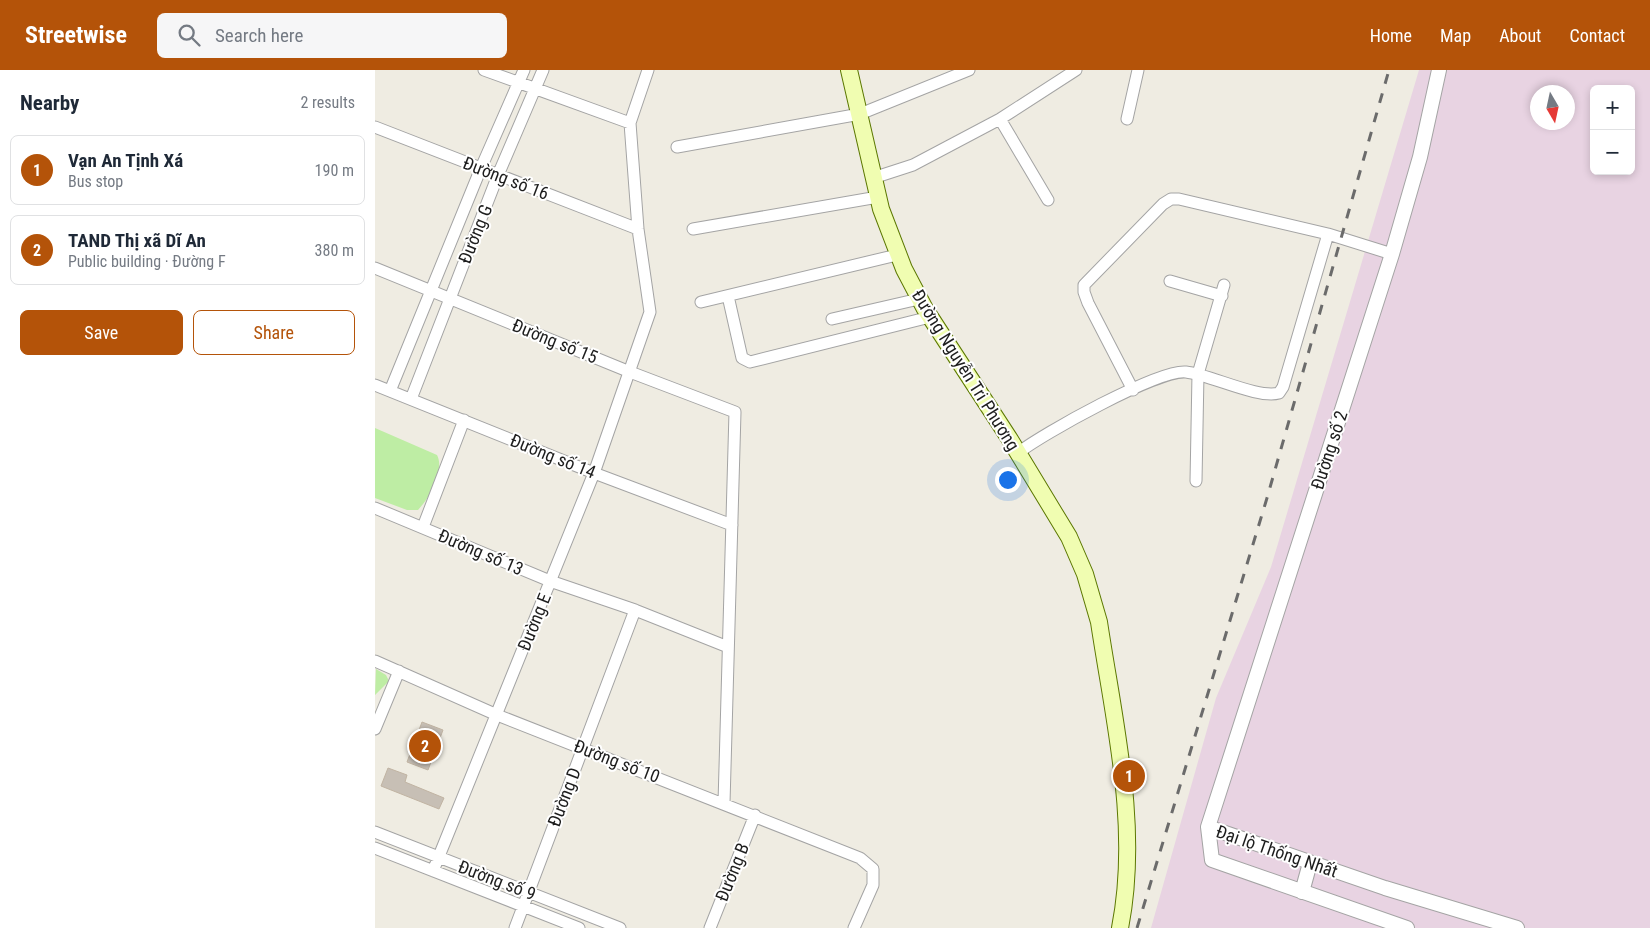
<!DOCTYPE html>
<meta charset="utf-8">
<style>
:root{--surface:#fff;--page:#f6f6f7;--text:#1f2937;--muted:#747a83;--line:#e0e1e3;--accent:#b45309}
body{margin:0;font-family:"Roboto Condensed",sans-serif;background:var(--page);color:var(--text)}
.controls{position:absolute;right:15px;top:15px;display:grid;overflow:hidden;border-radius:8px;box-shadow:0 2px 8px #0003}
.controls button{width:45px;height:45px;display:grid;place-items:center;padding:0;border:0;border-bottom:1px solid var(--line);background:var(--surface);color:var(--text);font:25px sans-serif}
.compass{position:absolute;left:1155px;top:15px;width:45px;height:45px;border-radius:50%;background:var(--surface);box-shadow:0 2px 8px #0003;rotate:171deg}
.you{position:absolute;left:632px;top:409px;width:18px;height:18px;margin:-12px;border:4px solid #fff;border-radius:50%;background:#1a73e8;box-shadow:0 0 0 8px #1a73e833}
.badge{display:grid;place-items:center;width:32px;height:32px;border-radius:50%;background:var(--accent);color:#fff;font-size:16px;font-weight:700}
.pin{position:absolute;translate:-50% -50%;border:2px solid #fff;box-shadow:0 1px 5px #0006}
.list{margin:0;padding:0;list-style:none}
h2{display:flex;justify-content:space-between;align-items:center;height:65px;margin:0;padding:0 20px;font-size:21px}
h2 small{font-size:16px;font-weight:400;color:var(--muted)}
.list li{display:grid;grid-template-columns:32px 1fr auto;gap:15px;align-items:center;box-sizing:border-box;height:70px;margin:0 10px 10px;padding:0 10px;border:1px solid var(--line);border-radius:8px}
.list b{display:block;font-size:19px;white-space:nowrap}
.list p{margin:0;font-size:16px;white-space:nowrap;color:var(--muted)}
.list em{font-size:16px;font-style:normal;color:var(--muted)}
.actions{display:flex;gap:10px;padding:15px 20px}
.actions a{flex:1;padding:11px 0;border:1px solid var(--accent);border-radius:8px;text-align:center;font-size:18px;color:var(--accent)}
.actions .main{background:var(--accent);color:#fff}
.icon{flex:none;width:28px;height:28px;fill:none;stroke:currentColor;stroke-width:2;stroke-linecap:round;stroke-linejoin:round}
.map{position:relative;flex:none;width:1275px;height:858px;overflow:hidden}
header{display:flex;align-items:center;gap:30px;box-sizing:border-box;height:70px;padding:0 25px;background:var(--accent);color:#fff}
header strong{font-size:24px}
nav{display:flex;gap:28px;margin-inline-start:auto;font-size:18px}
.search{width:350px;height:45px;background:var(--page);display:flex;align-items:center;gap:12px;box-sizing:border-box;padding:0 18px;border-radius:8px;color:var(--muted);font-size:19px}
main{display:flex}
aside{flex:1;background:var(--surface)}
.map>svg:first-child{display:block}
.industrial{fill:#e8d3e2;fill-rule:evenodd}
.grass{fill:#beeda4}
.building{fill:#c7bfb5;stroke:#c1b4a3}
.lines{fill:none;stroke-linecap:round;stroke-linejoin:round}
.minor-casing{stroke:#a4a4a4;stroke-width:13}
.tertiary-casing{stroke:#a4a4a4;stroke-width:16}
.secondary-casing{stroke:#5b7700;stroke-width:18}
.minor{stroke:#fff;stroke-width:11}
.tertiary{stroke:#fff;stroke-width:14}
.secondary{stroke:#f0fdb1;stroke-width:16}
.rail{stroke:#6b6b6b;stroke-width:3;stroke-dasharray:10 10;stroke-linecap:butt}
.labels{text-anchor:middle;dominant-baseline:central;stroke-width:4;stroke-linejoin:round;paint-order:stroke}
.street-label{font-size:18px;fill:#1d1d1d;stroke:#fff}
</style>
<header>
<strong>Streetwise</strong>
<div class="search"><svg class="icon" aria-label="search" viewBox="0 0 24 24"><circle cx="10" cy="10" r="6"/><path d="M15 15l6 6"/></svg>Search here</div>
<nav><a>Home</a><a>Map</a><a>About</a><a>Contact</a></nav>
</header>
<main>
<aside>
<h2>Nearby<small>2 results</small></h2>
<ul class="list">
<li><span class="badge">1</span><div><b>Vạn An Tịnh Xá</b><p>Bus stop</p></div><em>190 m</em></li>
<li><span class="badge">2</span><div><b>TAND Thị xã Dĩ An</b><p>Public building · Đường F</p></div><em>380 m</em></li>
</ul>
<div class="actions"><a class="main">Save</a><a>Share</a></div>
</aside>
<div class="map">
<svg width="1275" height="858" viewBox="0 0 1275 858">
<rect width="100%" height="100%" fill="#efece2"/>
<path class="industrial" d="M1044,0H1275V858H776L841,628L896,497ZM1219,19H1256V101H1219ZM1162,22H1192V52H1162Z"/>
<path class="grass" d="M0,358L62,385C70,400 55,428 43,440H32L0,428Z
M1,599L11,605L14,611L0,625Z"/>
<path class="building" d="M47,652L68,660L53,700L32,692Z
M13,698L32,705L30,712L69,728L64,739L6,716Z"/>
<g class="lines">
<defs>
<path id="minor" d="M109,0L255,53
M625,49L673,130
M752,49L763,0
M0,57L263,159
M302,77L485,44L594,0
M498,108L538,95L625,49L701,0
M318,159L503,127
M0,198L255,302L360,342L349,733
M795,211L847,226
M353,226L367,288L375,292L555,247
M326,232L522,185
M457,249L544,229
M0,315L219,403L357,455
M758,320L713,233L709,222V215L788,134L796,129H804L953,164L1017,184
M15,321L106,98L149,0
M36,329L123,105L168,0
M643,383C667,364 784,299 811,302C836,305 883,329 904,323L908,317L953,164
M821,411L823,304L849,215
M0,438L175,511L260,540L353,577
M48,457L89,350
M0,591L122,645L485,788L498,799V815L479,858
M0,659L24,601
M0,762L245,858
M0,778L204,858
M58,801L219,403L275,242L263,159L255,53L273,0
M140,858L260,540
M335,858L380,745"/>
<path id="tertiary" d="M833,757L1010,818L1142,858
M927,822L935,793
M1032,858L837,790L833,757L1017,184L1045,87L1064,0"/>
<path id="secondary" d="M474,0L506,139L529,199L550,239L634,368L694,467L710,504L724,552C739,652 765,757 745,858"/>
</defs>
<use href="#minor" class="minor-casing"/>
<use href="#tertiary" class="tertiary-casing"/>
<use href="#secondary" class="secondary-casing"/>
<use href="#minor" class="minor"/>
<use href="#tertiary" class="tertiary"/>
<use href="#secondary" class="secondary"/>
<path class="rail" d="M762,858L892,428L1014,0"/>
</g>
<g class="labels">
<g class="street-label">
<text transform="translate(131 108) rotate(21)">Đường số 16</text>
<text transform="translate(100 164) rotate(-68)">Đường G</text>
<text transform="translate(180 271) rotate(22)">Đường số 15</text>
<text transform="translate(591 300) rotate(58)">Đường Nguyễn Tri Phương</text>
<text transform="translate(954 380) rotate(-72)">Đường số 2</text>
<text transform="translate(178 386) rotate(22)">Đường số 14</text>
<text transform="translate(106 482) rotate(23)">Đường số 13</text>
<text transform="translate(159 552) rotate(-68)">Đường E</text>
<text transform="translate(242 691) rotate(21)">Đường số 10</text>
<text transform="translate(189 727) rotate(-69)">Đường D</text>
<text transform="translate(902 781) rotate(19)">Đại lộ Thống Nhất</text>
<text transform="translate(357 802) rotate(-68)">Đường B</text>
<text transform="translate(122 810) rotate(21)">Đường số 9</text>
</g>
</g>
</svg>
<div class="controls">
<button>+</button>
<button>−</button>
</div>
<svg class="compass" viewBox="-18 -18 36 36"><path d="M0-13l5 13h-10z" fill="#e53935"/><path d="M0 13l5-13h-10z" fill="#747a83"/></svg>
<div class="you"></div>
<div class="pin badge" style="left:754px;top:706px">1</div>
<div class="pin badge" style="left:50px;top:676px">2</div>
</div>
</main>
